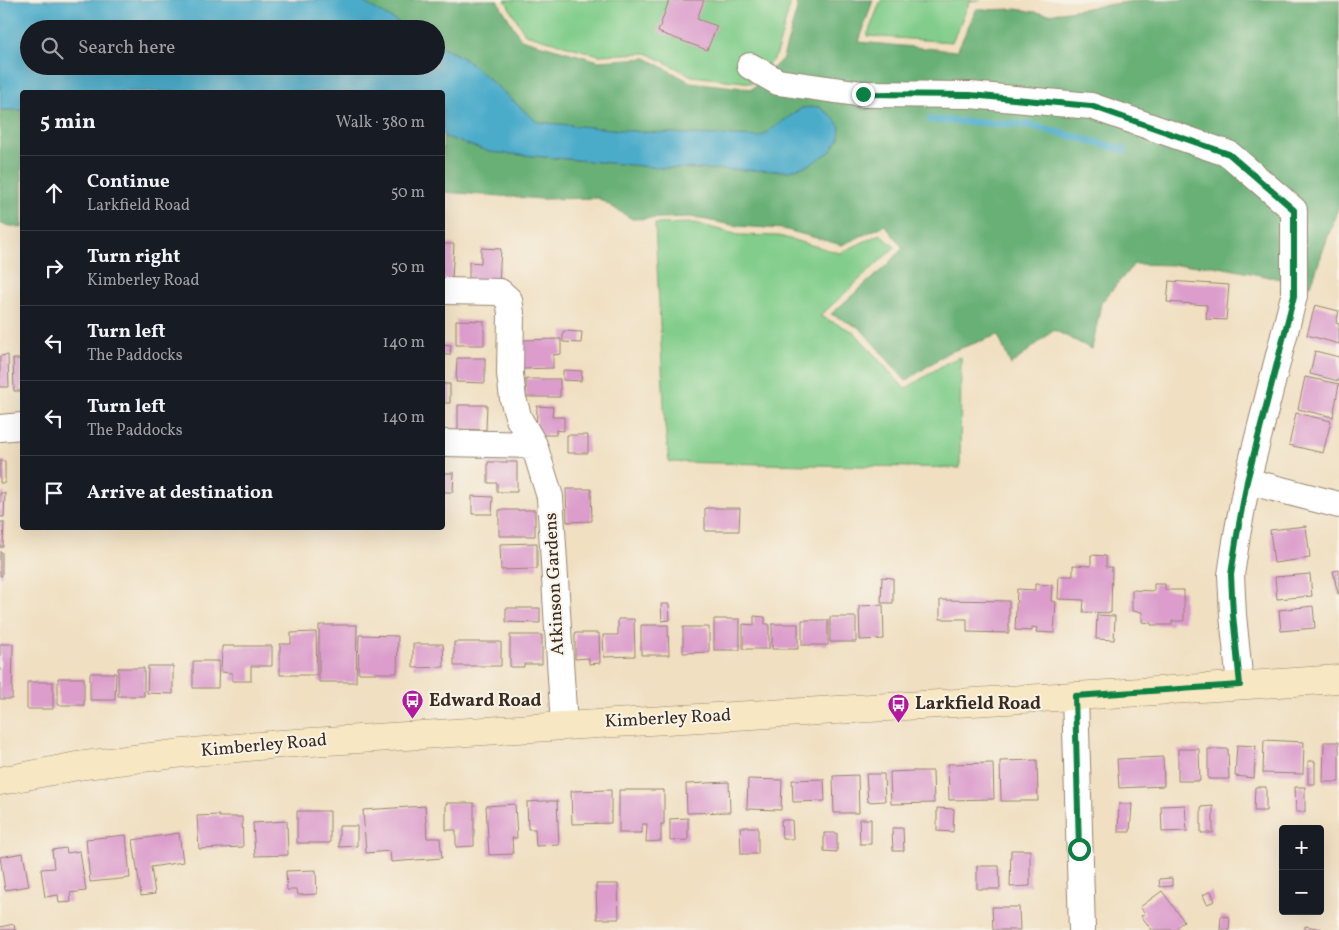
<!DOCTYPE html>
<meta charset="utf-8">
<style>
:root{--surface:#171b24;--page:#20242c;--text:#f1f3f6;--muted:#9ea1a6;--line:#363941}
body{margin:0;font-family:Vollkorn,serif;background:var(--page);color:var(--text)}
.controls{position:absolute;right:15px;bottom:15px;display:grid;overflow:hidden;border-radius:5px;box-shadow:0 5px 20px #0002}
.controls button{width:45px;height:45px;display:grid;place-items:center;padding:0;border:0;border-bottom:1px solid var(--line);background:var(--surface);color:var(--text);font:25px sans-serif}
.stop{position:absolute;width:15px;height:15px;margin:-11px;border:4px solid #0b8043;border-radius:50%;background:#fff}
.stop.end{background:#0b8043;border-color:#fff;box-shadow:0 1px 5px #0008}
.list{margin:0;padding:0;list-style:none}
h2{display:flex;justify-content:space-between;align-items:center;height:65px;margin:0;padding:0 20px;font-size:21px}
h2 small{font-size:16px;font-weight:400;color:var(--muted)}
.list li{display:grid;grid-template-columns:32px 1fr auto;gap:15px;align-items:center;box-sizing:border-box;height:75px;padding:0 20px;border-top:1px solid var(--line)}
.list b{display:block;font-size:19px;white-space:nowrap}
.list p{margin:0;font-size:16px;white-space:nowrap;color:var(--muted)}
.list em{font-size:16px;font-style:normal;color:var(--muted)}
.icon{flex:none;width:28px;height:28px;fill:none;stroke:currentColor;stroke-width:2;stroke-linecap:round;stroke-linejoin:round}
.map{position:relative;flex:none;width:1339px;height:930px;overflow:hidden}
.search{position:absolute;background:var(--surface);box-shadow:0 5px 20px #0002;left:20px;top:20px;width:425px;height:55px;display:flex;align-items:center;gap:12px;box-sizing:border-box;padding:0 18px;border-radius:28px;color:var(--muted);font-size:19px}
.panel{position:absolute;background:var(--surface);box-shadow:0 5px 20px #0002;left:20px;top:90px;width:425px;height:440px;border-radius:5px}
.map>svg:first-child{display:block}
.green{fill:#82cd8b;stroke:#5e7c54}
.forest{fill:#69b077;stroke:#526d4a}
.water{fill:#4bacca;stroke:#436b74}
.lines{fill:none;stroke-linecap:round;stroke-linejoin:round}
.stream{stroke:#4bacca;stroke-width:7}
.building{fill:#dc9dcc}
.street-casing{stroke:#968470;stroke-width:28}
.secondary-casing{stroke:#968470;stroke-width:29}
.street{stroke:#fff;stroke-width:26}
.secondary{stroke:#f7e8c3;stroke-width:28}
.route{stroke:#0b8043;stroke-width:6}
.labels{text-anchor:middle;dominant-baseline:central;stroke-width:4;stroke-linejoin:round;paint-order:stroke}
.street-label{font-size:18px;fill:#3b2a1e;stroke:#f7f3e8}
.poi-label{font-size:18px;font-weight:bold;fill:#3b2a1e;stroke:#f7f3e8;text-anchor:start}
</style>
<div class="map">
<svg width="1339" height="930" viewBox="0 0 1339 930">
<rect width="100%" height="100%" fill="#f7f3e8"/>
<filter id="ink" filterUnits="userSpaceOnUse"><feTurbulence type="fractalNoise" baseFrequency=".02" numOctaves="2"/><feDisplacementMap in="SourceGraphic" scale="10" xChannelSelector="R" yChannelSelector="G"/><feConvolveMatrix kernelMatrix="1 2 1 2 8 2 1 2 1" color-interpolation-filters="sRGB"/></filter>
<filter id="wash" filterUnits="userSpaceOnUse"><feTurbulence type="fractalNoise" baseFrequency=".0096" numOctaves="4" result="noise"/><feDisplacementMap in="SourceGraphic" scale="20" xChannelSelector="R" yChannelSelector="G"/><feGaussianBlur stdDeviation="1.12" result="paint"/><feColorMatrix in="noise" values="0 0 0 0 0 0 0 0 0 0 0 0 0 0 0 0 0 1.4 0 .05"/><feComposite in="paint" operator="in"/></filter>
<g filter="url(#wash)">
<rect width="100%" height="100%" fill="#f0dfc1"/>
<path class="green" d="M505,0H789L790,5L776,56L752,83L692,76L647,53L599,55L525,34Z
M881,0H981L970,1L952,42L867,36Z
M695,223L738,235L779,236L840,253L880,234L895,247L820,316L854,332L905,389L948,362L961,357L960,468L669,462L665,426L655,224Z"/>
<path class="forest" d="M359,0H497L521,39L599,61L646,58L690,82L752,89L783,58L797,9L796,0H873L859,42L957,51L976,10L1016,9L1048,14L1140,0H1339V205L1311,285L1214,266L1134,264L1101,303L1092,349L1054,330L1011,365L998,335L947,353L906,381L860,328L831,314L887,265L903,248L885,225L842,245L783,229L737,226L691,217L632,219L598,198L542,199L443,192V136L490,152L664,168L788,171L832,116L819,107L802,108L760,137L643,132L537,122L468,61L436,43V29H410Z
M0,110H22V228L0,224Z"/>
<path class="water" d="M0,0H359L410,29H29V66H436V43L468,61L537,122L643,132L760,137L802,108L819,107L832,116L840,127L839,139L830,152L809,165L788,171L664,168L490,152L443,136L442,92H22V110H0Z"/>
<g class="lines">
<path class="stream" d="M930,120L1030,125L1125,150"/>
</g>
<g id="blocks">
<path class="building" d="M669,0H704L697,19L717,26L707,50L658,32Z
M442,244H454L452,280L442,279Z
M481,248L501,249L499,283L469,281V262L481,263Z
M1169,281L1229,285L1226,320L1206,319L1207,305L1167,302Z
M1315,305L1339,311L1336,323L1339,324V344L1307,335Z
M456,320L484,321V345H456Z
M563,331L582,332L581,343L563,342Z
M561,339V354L553,355V368L523,369L522,340Z
M442,344L451,345L450,355H442Z
M1315,351L1339,357V381L1310,374Z
M8,355L9,387H0V356Z
M457,358H485V383L456,382Z
M13,359H22V391H14Z
M563,370L582,371L581,381L563,380Z
M1305,377L1339,384L1333,417L1298,409Z
M526,379H560V397H526Z
M442,384H450V403H442Z
M458,405H487L486,430L458,429Z
M537,406L553,407L552,417H564V431L556,430V435H536Z
M1296,413L1331,421L1323,453L1289,445Z
M567,435H588V453H567Z
M0,461H5V483H0Z
M488,462H517V492H497V483H488Z
M443,473H454L453,492H442Z
M566,489H591L592,521L567,522Z
M0,493H5L4,517H0Z
M472,496L493,497L492,514H472Z
M705,508H740L739,531H705Z
M499,510H535V536H499Z
M0,522H4L3,547H0Z
M1306,526L1310,558L1274,563L1270,530Z
M537,543V569L501,570L500,544Z
M0,552H2V576H0Z
M1091,555L1106,556V567H1112L1111,613L1083,612L1084,600L1058,599L1059,576H1073V565L1091,566Z
M1339,570V594H1338L1333,571Z
M1310,574L1312,596L1277,599L1275,577Z
M882,577L893,578V603H881Z
M1035,584L1052,585L1051,601L1056,602L1054,633L1036,632L1037,628L1032,627V631L1015,630L1017,589L1035,590Z
M1154,584H1165V590H1184V621H1172V625H1151V623L1142,622V612L1132,611V590L1154,591Z
M940,600L1009,601V633L967,632V619H940Z
M661,604H669L670,620L662,621Z
M883,605L884,639L860,640L859,606Z
M1313,606L1315,628L1281,631L1279,610Z
M506,608H540V623L506,622Z
M1097,615L1115,616L1114,640L1096,639Z
M754,616L765,617V624H769V649H743V624L754,625Z
M830,617H856V642H830Z
M618,619H634L635,656L604,657L603,635H618Z
M714,619H740V650H714Z
M802,620H828V645H802Z
M772,624H798V649H772Z
M319,625H357L356,682H319Z
M641,625H668L669,655H641Z
M683,627H709V652L683,653Z
M316,632L317,675H280V644H291V633Z
M575,633H599L600,663L589,664V658L575,659Z
M359,635L398,636L397,673H358Z
M510,635H542V664H524V667H510Z
M454,642H501V666H454Z
M0,644H13L12,699H0Z
M413,644H443L444,667L413,668Z
M222,646H272V666H251V681H232V673L221,672Z
M193,661H219L218,688H193Z
M148,666H173V694L147,693Z
M118,668H144V696H118Z
M90,673H116L115,700H90Z
M58,678H84V705H58Z
M27,682H53V709H27Z
M1264,740L1304,742L1303,774L1263,773Z
M1324,742H1339V782H1323Z
M1237,745L1256,746L1254,778L1235,776Z
M1178,749H1199L1200,781H1178Z
M1208,749H1228L1229,779H1208Z
M1163,757L1164,786L1119,788L1117,759Z
M1037,760L1038,801H1001L1000,761Z
M1308,761H1315V784H1308Z
M993,763L994,799L949,800L948,764Z
M912,771H933L934,803L891,804L890,772Z
M866,774H884L885,801L868,802Z
M858,775L859,813H834L833,776Z
M748,779L782,780L781,810L747,809Z
M824,779L825,801L793,802L792,780Z
M729,782L730,812L687,813L686,784Z
M1255,787H1266V811H1254Z
M1295,787H1305V812H1296Z
M611,790V823L572,824L571,791Z
M619,790H664V824H661V841L646,842L647,824H642V833H619Z
M542,801H557L559,845L536,846L535,829H528L527,802Z
M446,803H474V846L456,847V830H446Z
M515,804L517,838H512L513,854L489,855L486,806Z
M1119,804H1132L1130,832H1118Z
M1185,805L1187,831L1162,832L1161,806Z
M425,806L427,838H440L442,858L391,862L390,851L366,853L363,810Z
M1213,806V833H1201V807Z
M937,808L954,809L953,832L937,831Z
M297,811H330V843H297Z
M219,815V817H242L243,847L199,849L197,816Z
M688,818V840L670,841V819Z
M859,819H871V844H860Z
M781,820H792L793,839H782Z
M287,821L288,855L255,856L253,823Z
M339,826H357V846L339,847Z
M740,827H758V854H741Z
M892,828H903L904,851H893Z
M179,833L183,862L151,867L155,894L141,896L133,840Z
M824,833H837V852L824,851Z
M126,835L130,878L90,882L86,839Z
M66,848L67,853L80,851L86,891L70,893L71,902L59,903L58,895L45,897L41,869L54,868L52,850Z
M1011,850H1030V886L1010,887Z
M23,853L29,886L5,890L0,857Z
M977,866H999L1000,889H977Z
M316,870L317,894L298,895L297,890H287L286,871Z
M1172,878V886L1160,887L1159,879Z
M596,884H618L619,919H597Z
M1162,891L1184,921L1177,927L1180,930H1152L1141,916L1145,913L1140,907Z
M1211,891L1215,901L1207,904L1203,895Z
M992,907H1019L1020,930H993Z
M1221,916L1230,917L1229,930H1220Z
M14,924L15,930H0V927Z
M1305,926L1322,929V930H1305Z"/>
</g>
</g>
<g filter="url(#ink)">
<use href="#blocks" fill-opacity="0" stroke="#968470" stroke-width="1"/>
<g class="lines">
<defs>
<path id="street" d="M750,66L778,82L863,94L970,95L1091,106L1229,154L1294,210V296L1247,481
M442,291L500,292L509,300L511,313L510,374L513,399L519,419L534,445L550,497L564,726
M0,428L22,426
M442,443L534,445
M1240,685L1233,615L1231,575L1237,535L1247,481L1339,505
M1075,696L1082,930"/>
<path id="secondary" d="M0,781L77,766L183,753L280,744L564,726L1125,693L1339,679"/>
</defs>
<use href="#street" class="street-casing"/>
<use href="#secondary" class="secondary-casing"/>
<use href="#street" class="street"/>
<use href="#secondary" class="secondary"/>
</g>
</g>
<g class="lines" filter="url(#ink)">
<path class="route" d="M863,94L970,95L1091,106L1229,154L1294,210V296L1247,481L1237,535L1231,575L1233,615L1240,685L1075,696L1079,849"/>
</g>
<defs>
<symbol id="bus-pin" viewBox="-11 -11 22 30"><path d="M0 17L-7.5 6A9.5 9.5 0 1 1 7.5 6Z" fill="#b5179e" stroke="#f7f3e8"/><path d="M-5-6H5V4H4V6H2V4H-2V6H-4V4H-5ZM-3.5-4V0h7V-4ZM-3.5 1.2v1.5H-2V1.2ZM2 1.2v1.5H3.5V1.2Z" fill="#fff"/></symbol>
</defs>
<g fill-rule="evenodd">
<use href="#bus-pin" x="400" y="688" width="25" height="34"/>
<use href="#bus-pin" x="886" y="692" width="25" height="34"/>
</g>
<g class="labels">
<g class="street-label">
<text transform="translate(555 584) rotate(-93)">Atkinson Gardens</text>
<text transform="translate(668 719) rotate(-3)">Kimberley Road</text>
<text transform="translate(264 746) rotate(-5)">Kimberley Road</text>
</g>
<g class="poi-label">
<text x="429" y="701">Edward Road</text>
<text x="915" y="704">Larkfield Road</text>
</g>
</g>
</svg>
<div class="controls">
<button>+</button>
<button>−</button>
</div>
<div class="stop" style="left:1079px;top:849px"></div>
<div class="stop end" style="left:863px;top:94px"></div>
<div class="search"><svg class="icon" aria-label="search" viewBox="0 0 24 24"><circle cx="10" cy="10" r="6"/><path d="M15 15l6 6"/></svg>Search here</div>
<section class="panel">
<h2>5 min<small>Walk · 380 m</small></h2>
<ul class="list">
<li><svg class="icon" aria-label="ahead" viewBox="0 0 24 24"><path d="M12 20V5M6 11l6-6 6 6"/></svg><div><b>Continue</b><p>Larkfield Road</p></div><em>50 m</em></li>
<li><svg class="icon" aria-label="right" viewBox="0 0 24 24"><path d="M7 20v-9h11M14 6l5 5-5 5"/></svg><div><b>Turn right</b><p>Kimberley Road</p></div><em>50 m</em></li>
<li><svg class="icon" aria-label="left" viewBox="0 0 24 24"><path d="M17 20v-9H6M10 6l-5 5 5 5"/></svg><div><b>Turn left</b><p>The Paddocks</p></div><em>140 m</em></li>
<li><svg class="icon" aria-label="left" viewBox="0 0 24 24"><path d="M17 20v-9H6M10 6l-5 5 5 5"/></svg><div><b>Turn left</b><p>The Paddocks</p></div><em>140 m</em></li>
<li><svg class="icon" aria-label="arrive" viewBox="0 0 24 24"><path d="M6 21V4h12l-3 4 3 4H6"/></svg><div><b>Arrive at destination</b></div></li>
</ul>
</section>
</div>
